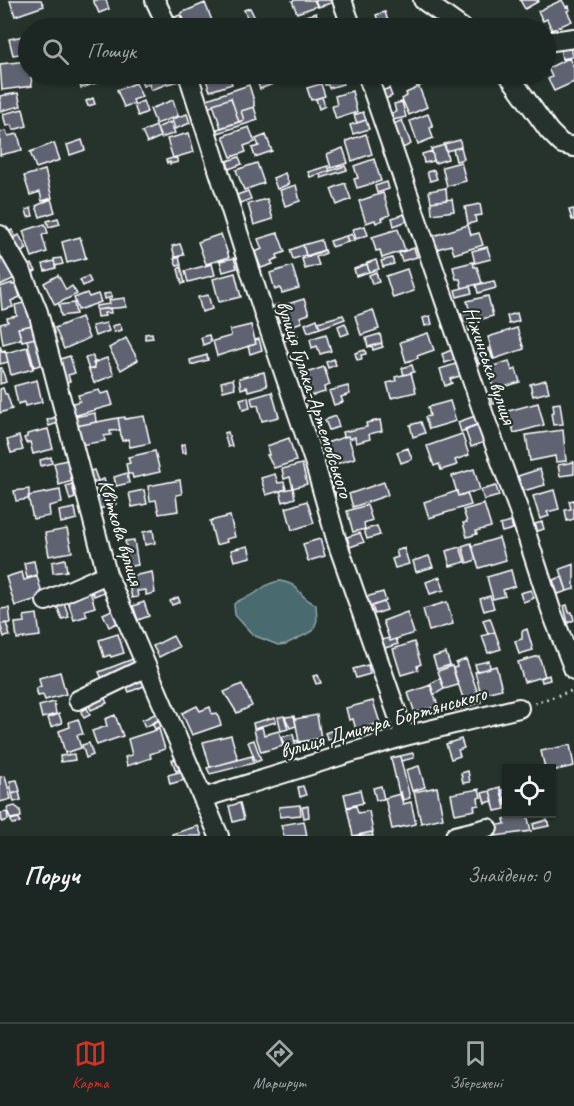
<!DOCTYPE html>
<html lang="uk">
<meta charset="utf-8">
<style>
:root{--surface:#1c2622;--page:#252e2a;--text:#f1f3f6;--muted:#a0a5a5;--line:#3a4340;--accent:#d93025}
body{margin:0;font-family:Caveat,sans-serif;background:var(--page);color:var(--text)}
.controls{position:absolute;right:18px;bottom:18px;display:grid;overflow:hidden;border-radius:0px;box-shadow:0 2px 4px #0004}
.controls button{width:54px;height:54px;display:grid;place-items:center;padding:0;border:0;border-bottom:2px solid var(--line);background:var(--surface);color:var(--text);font:30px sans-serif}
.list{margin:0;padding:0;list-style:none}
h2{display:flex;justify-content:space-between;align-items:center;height:78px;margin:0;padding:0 24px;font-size:26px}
h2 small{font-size:20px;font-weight:400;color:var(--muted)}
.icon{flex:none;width:33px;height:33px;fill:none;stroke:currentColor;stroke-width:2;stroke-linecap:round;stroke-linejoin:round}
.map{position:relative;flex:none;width:574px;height:836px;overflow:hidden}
.search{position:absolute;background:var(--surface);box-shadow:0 2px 4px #0004;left:18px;right:18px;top:18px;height:66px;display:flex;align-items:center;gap:15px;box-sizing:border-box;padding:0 21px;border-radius:33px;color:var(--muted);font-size:22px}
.sheet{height:186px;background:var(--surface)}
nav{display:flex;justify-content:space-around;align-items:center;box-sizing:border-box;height:84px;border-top:2px solid var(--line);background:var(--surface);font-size:16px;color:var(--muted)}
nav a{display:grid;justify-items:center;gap:3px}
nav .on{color:var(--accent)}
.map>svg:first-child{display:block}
.water{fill:#486a6e;stroke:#91a6a8;stroke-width:1.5}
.building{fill:#5e6270;stroke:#fff;stroke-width:1.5}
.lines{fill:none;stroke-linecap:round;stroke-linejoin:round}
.minor-casing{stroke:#fff;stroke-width:22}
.path{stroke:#fff;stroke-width:3;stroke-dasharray:1.5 4.5;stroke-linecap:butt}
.minor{stroke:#26332d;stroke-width:18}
.labels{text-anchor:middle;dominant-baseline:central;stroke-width:4.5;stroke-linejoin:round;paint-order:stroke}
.street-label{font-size:21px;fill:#fff;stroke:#26332d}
</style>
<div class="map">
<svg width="574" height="836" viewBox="0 0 574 836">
<rect width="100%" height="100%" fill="#26332d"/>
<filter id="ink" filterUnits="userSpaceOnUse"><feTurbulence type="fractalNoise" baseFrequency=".0167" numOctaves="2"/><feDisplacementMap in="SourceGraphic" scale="12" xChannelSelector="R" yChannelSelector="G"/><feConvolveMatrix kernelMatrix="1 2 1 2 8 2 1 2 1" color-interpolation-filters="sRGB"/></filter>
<g filter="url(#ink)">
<path class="water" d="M280,581C301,585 295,591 308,600C310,602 314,603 316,605L317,620L313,631L286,644L278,645L253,635L235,615L234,604C241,598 250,597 257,592C264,587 270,582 280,581Z"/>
<path class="building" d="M13,0H41L44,6L15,16L10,1Z
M93,0H106L109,9L99,13Z
M295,0H314L317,6L297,13L292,1Z
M315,0H330L331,3L318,7Z
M520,0H538L539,1L525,9Z
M562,0L566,7L569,6L570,10L567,11L572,21L552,30L547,19L543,21L538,11Z
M205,3L215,28H187L181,13Z
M250,8L258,24L251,27L244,10Z
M385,12L389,24L397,21L399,28H381L376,15Z
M316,13L321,28H293L292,23L296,22L295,19Z
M180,15L186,28H179L175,17Z
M153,21L156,28H140L139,25Z
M28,35V45H24L26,53L13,55L9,39Z
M570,45L572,57L562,59L560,47Z
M569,58L574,68V82L554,91L548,79L552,77L548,68Z
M28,61V74H36V76L31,77L32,86L2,90L0,64Z
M76,74H99L102,81L81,88Z
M139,74H163L167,84L151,90L149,84L143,86Z
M163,74H177L179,81L167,84Z
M204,74H229L232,84L210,91Z
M321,74H346L347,79L342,80L343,84L329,88L328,85H325Z
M425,74L429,82L417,87L413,78Z
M275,75L278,82L260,89L257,82Z
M136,83L142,97L133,100L134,103L124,107L117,90Z
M321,84L325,96L311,100L307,88Z
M249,85L254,101V107L241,111L244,120L239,122L231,98L213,104V106L207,108L204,100Z
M419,87L427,107L409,115L402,99L407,96L406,93Z
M389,88L392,96L385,99L382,91Z
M352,91L357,112L336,119L332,106L337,105L335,96Z
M18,93L21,106L0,111V96Z
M322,97L325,106L319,109L316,99Z
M93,98L95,104L88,106L86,101Z
M231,98L239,122L221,128L213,104Z
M173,100L178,116L156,124L150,109Z
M143,101L147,112L138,116L134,105Z
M402,102L406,117L393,120L391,113L396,112L394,104Z
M254,107L258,120L218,133L217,129L244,120L241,111Z
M23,109L27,126L13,130L11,125L6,126L3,114Z
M363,112L366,120L357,123L354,115Z
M187,114L190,123L175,129L172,119Z
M428,114L433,127L430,128L433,138L418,144L410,121Z
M366,120L369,129L353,134L350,125Z
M402,120L411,144L403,148L394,124Z
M170,122L175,133L161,138L157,128Z
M156,126L160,137L147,143L142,132Z
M249,127L255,142L244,146L246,152L231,157L223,136Z
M6,131L8,136L18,134L22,150L0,155V132Z
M189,133L194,152L173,158L167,139Z
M366,134L372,154L352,161L346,141Z
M266,135L272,151L255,157L252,148L259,146L256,139Z
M82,140L85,150L70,155L67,145Z
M460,140L461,147L446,151L444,144Z
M54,143L60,160L36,168L30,152Z
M445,145L448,159L435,163L431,149Z
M461,147L464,159L456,161L453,149Z
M343,148L348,163L331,168L327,154Z
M432,151L434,161L424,163L422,154Z
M176,157L178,162L170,164V162L167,163L166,160Z
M239,157L242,164L229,169L227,161Z
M374,159L381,181L357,188L354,179L358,178L354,166Z
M461,162L466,181L447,186L442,167Z
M257,163L264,183L244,190L236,170Z
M328,166L330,171L310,177L308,172Z
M345,166L347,170L321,178L320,174Z
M45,170L52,198L42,201L40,192L30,195L24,176Z
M434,170L437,179L430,181L427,172Z
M285,173L289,184L277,189L273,178Z
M387,182L389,189L377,193L375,186Z
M345,183L351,199L337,205L331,189Z
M296,185L300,201L285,206L280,190Z
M446,188L447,200L431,202L429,191Z
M248,191L251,199L240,203L237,195Z
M383,193L390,215L382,218L383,220L376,223L375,220L366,223L359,201Z
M51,199L55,212L40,217L36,206Z
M267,199L273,219L254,225L248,204Z
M452,199L454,211L432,214L431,202Z
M480,204L482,215L475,216L476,222L468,224L465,207Z
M31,208L33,216L28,217L26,210Z
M574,209V220H572L569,210Z
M405,214L407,221L394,226L392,218Z
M58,218L60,224L49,227L47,221Z
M45,224L48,233L42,235L47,252L32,257L23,231Z
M468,225L471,235L479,233L483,245L454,254L451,245L437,249L433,236Z
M365,226L368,235L356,239L353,229Z
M398,229L405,250L382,258L380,250L376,251L372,237Z
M12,230L16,237L10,240L6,233Z
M278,233L285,252L277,255L278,258L271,261L273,264L261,268L255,252L262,249L258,239Z
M221,234L229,257L206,264L198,242Z
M352,234L354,240L349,242L347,236Z
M19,235L27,249L18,254L10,240Z
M346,236L348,242L332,247L330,241Z
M80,237L86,258L67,263L62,242Z
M321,240L324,250L306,256L303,245Z
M180,244L184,255L175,257L172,246Z
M303,245L306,255L293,259L290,250Z
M487,247L491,259L475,263L472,251Z
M414,248L417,257L402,261L399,253Z
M325,250L326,253L316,257L319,265L305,269L302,259Z
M5,257L15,278L0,285V259Z
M179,257L181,265L177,266L174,259Z
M61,258L63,264L55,266L54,259Z
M234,258L237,268L223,272L220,261Z
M392,258L394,264L383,267L381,261Z
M376,260L379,269L369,272L367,263Z
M54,261L56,268L45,271L43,264Z
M473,262L474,267H477L482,283L462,288L460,279H456L453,267Z
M32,264L36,271L30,274L26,267Z
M212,264L215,275L188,282L185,271Z
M367,264L369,272L356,276L354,269Z
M292,266L299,288L282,293L280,288L275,290L270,273Z
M181,267L185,283L182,284L178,269Z
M407,269L414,291L393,298L386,276Z
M376,272L379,282L372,284L369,275Z
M235,273L241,297L219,302L213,279Z
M58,275L66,290L72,286L77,294L55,305L44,283Z
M88,276L91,282L83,286L80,280Z
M494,281L496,288L478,293L476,285Z
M12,283V285L16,284L20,297L11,301L13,307L2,310L0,287Z
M470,286L472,293L457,297L455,290Z
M87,293L89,297L98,294L101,302L78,310L74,298Z
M111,293L112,297L105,299L104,294Z
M208,295L212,309L202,312L198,297Z
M488,296L493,316L468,323V321L464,322L461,314L470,312L467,301Z
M125,298L126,307L96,310V306L110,304L109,300Z
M304,299L309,314L300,317L302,322L288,327L281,306Z
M28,302L34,325L18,328L21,339L3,344L0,324L8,322L7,318L17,316L15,305Z
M74,303L76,314L61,316L59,305Z
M279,304L284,320L279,322L274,306Z
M110,308L111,313H104L105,316L97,317L96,310Z
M373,310L379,329L361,335L355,316Z
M517,313L519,321L509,324L507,316Z
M343,315L345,319L320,328L318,322Z
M430,316L432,324L425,326L423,318Z
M81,317L89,338L64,349L55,328Z
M317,319L320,328L308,332L305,324Z
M106,323L109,331L95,336L92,326Z
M345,323L349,333L341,336L338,326Z
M120,324L122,330L114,332L112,326Z
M33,325L36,338L22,341L18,328Z
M251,325L256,344L217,356L213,341L231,336L230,330Z
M477,325L478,329L469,331L468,327Z
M295,328L298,336L284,341L282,333Z
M517,328L524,349L494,359L488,337Z
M152,333L153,338L145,339V334Z
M428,333L434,350L417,356L418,358L406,362L400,342Z
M326,334L331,351L320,354L317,346L312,348L310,339Z
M380,334L382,343L368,347L366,338Z
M209,335L211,342L203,345L201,337Z
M36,338L43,364L34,367L27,340Z
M126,338L138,360L121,370L109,348Z
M259,339L262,350L250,354L248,346L256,344L255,340Z
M381,343L383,347L373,350L372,346Z
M0,346L2,351L5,350L8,362L0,364Z
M27,347L33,369L11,375L6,353Z
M489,348L493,359L479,364L475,354Z
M454,349L458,358L445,363L442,354Z
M365,350L366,354L361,355L362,359L357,360L355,353Z
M207,355L208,360L191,365L190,360Z
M70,356L75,373L68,375L70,381L64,383L57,360Z
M93,356L95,368L89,370L85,358Z
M107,358L114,375L94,383L89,370L95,368L93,363Z
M334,359L336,365L328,368L326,362Z
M509,361L512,371L516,369L520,382L494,390L487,368Z
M459,363L463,375L450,379L452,383L445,386L440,369Z
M412,365L414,372L404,375L402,368Z
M324,367L330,385L324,387L325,392L310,396L303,374Z
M0,368H2L6,382L0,384Z
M264,372L267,386L248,391L247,387L241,389L239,378Z
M411,373L416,392L391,398L387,383L396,381L395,377Z
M233,379L235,388L223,391L221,382Z
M37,380L42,402L25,406L24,402L18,404L14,386Z
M546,380L549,392L533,396L530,384Z
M348,386L350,394L341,397L343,402L334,405L329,391Z
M3,388L5,394H7L12,409L0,413V389Z
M99,390L101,394L109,392L113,405L73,416L70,404L80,401L78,395Z
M272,392L279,417L262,421L258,405L253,406L251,398Z
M499,396L501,402L493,404L491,398Z
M248,397L250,408L243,410L240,399Z
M450,401L456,421L429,429L425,417L430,416L428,407Z
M538,403L544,425L514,433L508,411Z
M560,403L563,424L553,425L551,413L554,412L553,404Z
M95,413L96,422L76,426L74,417Z
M478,415L481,423L461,432L458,422Z
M144,416L150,443L130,447L128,439L122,441L118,418L125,417V419Z
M336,416L339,427L329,430L325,420Z
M56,417L58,423L49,426L47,420Z
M118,418L120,430L110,431L111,435L104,436L105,441L80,445L76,426Z
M380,420L382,431L369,434L370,439L356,443L355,437L349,439L348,436L344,437L343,432L367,427L366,423Z
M421,422L425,433L413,437L410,425Z
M481,423L487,441L471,447L465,429Z
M48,429L53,449L33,454L30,442L26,443L24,438L27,437V434Z
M563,430L566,461L556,462L555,456L530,461L526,435Z
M228,432L232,446L228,447L224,433Z
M462,434L469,455L455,460L457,465L441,470L439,464L434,466L427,446Z
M19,436L23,450L11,453L7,440Z
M348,436L355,458L333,465L326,443Z
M289,438L296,461L274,468L267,455H269L267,446Z
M185,444L186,453H182L181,445Z
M408,448L412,459L401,463L397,452Z
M155,451L160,472L133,478L132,474H128L126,464L130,463L128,457Z
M51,457L52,463L41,466L40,460Z
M67,460L72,481L59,485L54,463Z
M574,462V474L560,476L558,465Z
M302,464L307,484L293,488L290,477L284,479L282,469Z
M474,469L480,490L458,496L452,476Z
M540,469L545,485L523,491L518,476Z
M94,470L98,481L91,483L87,472Z
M127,473L129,483L116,486L114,477Z
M275,474L278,483L284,482L286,489L266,495L261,478Z
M104,479L107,489L93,493L91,483Z
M180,480L182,494L176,495L178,511L159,514L156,500L150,501L148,486Z
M341,480L345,493L336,496L332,482Z
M384,482L388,495L353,507L349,494Z
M72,484L75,498L70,500L66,486Z
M496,486L499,496L484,500L481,490Z
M293,488L295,498L283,502L280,491Z
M29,489V499L16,501L14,491Z
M60,490L62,503L49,506L50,516L33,519L28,496Z
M144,490L147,504L132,507L129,493Z
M554,490L559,509L547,512L549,516L540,519L533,496Z
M457,491L458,496L467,493L471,505L429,518L424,502Z
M112,493L116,504L99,509L96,498Z
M574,500V519L567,521L565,510L571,509L569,501Z
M307,501L314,523L292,530L286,508Z
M484,504L491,527L476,531L477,534L467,537L463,523L467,522L463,510Z
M367,505L372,520L364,523L365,529L353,532L347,511Z
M75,508L77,519L61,523L59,511Z
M230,516L235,537L226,539L227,542L216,545L210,521Z
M511,522L513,529L502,532L500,525Z
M542,522L544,529L538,531L535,524Z
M377,526L380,535L367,539L364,530Z
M67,529L72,552L49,556L45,533Z
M153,530L155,543L145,545L143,532Z
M360,533L364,542L350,547L347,537Z
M499,538L506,560L479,568L472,546Z
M320,539L325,556L308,561L303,544Z
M134,540L138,565L125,567L123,556L128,555L125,541Z
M471,543L476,560L467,563L462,546Z
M248,546L251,557L234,561L231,550Z
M460,547L465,562L450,566L446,551Z
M404,548L409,564L395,568L392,559L398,557L396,551Z
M429,556L433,567L416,572L413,561Z
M65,559L67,571L53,573L52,562Z
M34,561L37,575L27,578L24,563Z
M574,564V589L567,591L560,569Z
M511,570L515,586L503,590L505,596L493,599L487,577Z
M22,572L24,580L37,576L43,597L15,606L6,577Z
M152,572L155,593L146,595V590L137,591L138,597L132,598L127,577Z
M440,577L444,590L430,594L426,582Z
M562,577L567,591L558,594L553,580Z
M100,583L104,592L94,596L90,587Z
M531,590L534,598L523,602L520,593Z
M90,591L95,607L85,610L87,616L74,620L67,599Z
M383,592L386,601L369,607L366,597Z
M490,596L494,608L484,611L480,599Z
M178,597L180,602L172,605L170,601Z
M144,602L149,616L138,620L133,606Z
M384,602L387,610L375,614L372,606Z
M447,602L453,624L429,631L423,609Z
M64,603L69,617L62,619L57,606Z
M567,605L569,612H572L574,620L568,623L564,606Z
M9,608L11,623L0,624V609Z
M112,610L117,623L109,627L103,614Z
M407,612L414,633L390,641L383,621Z
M37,614L40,636L17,639L15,623L25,622L24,616Z
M490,618L495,632L488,634L483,620Z
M6,623L10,636L4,637L0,624Z
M527,629L533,650L519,654L515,641L522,639V631Z
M495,632L501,649L488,653L482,636Z
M118,634L124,653L111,657L110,655L104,657L99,640Z
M173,636L179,647L159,657L153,646Z
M389,638L390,641L396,639L398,644L385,648L382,640Z
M414,642L421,664L417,666L418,670L401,675L393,649Z
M446,653L450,665L437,669L433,657Z
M539,656L545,676L524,682L518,662Z
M133,659L137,668L103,681L99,672Z
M466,659L481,702L466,707L453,668L457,667L456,663Z
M489,661L490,668L477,671L475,664Z
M368,665L370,674L356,678L353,669Z
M452,666L458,685L444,689L438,671Z
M496,666L502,689L481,694L475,672Z
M60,672L66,694L45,700L43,695L38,696L36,688L41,687L39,678Z
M318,675L321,683L316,684L313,676Z
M549,675L550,680L542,682L541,678Z
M140,677L144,686L129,692L125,683Z
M440,678L444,689L434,695L430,684Z
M242,684L252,706L237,713L224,692Z
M431,685L438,706L415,713L408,693Z
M103,694L107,703L91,710L87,701Z
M373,701L380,723L356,730L353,719L349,720L346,708Z
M54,702L56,714L42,718L39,706Z
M461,703L462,708L455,710L453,705Z
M197,706L200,711L210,707L212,714L217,713L221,725L192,735L182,713Z
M87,708L90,715L84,718L81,712Z
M157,713L160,720L145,727L142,720Z
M59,714L62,723L51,727L48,718Z
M115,715L123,736L97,745L92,731L107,726L105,719Z
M317,715L321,738L299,742L295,719Z
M284,716L288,729L281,731L278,717Z
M294,716L296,726L290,728L285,717Z
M275,717L276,722L254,728L253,723Z
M78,719L83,734L77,735L81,748L65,753L59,731L70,727L69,722Z
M158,720L161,726L155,729L152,723Z
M262,727L264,735L279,731L283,746L261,752L254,730Z
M339,728L341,736L328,740L325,733Z
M159,729L165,749L150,754L151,758L127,766L125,757L132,755L128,739Z
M293,734L297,750L287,753L282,737Z
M231,735L238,760L210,767L203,742Z
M319,739L321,744L297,750L295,741L298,740V743Z
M461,739L464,748L458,750L460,756L451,759L446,744Z
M254,740L261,760L256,762L248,742Z
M89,743L93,755L86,758L82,745Z
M570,745L574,766L552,771V768H545L541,751Z
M413,753L414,758L401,761L400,756Z
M74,754L75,760L61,762L60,756Z
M252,756L254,763L210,774L207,768Z
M400,756L410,798L403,800L401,792L399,793L391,758Z
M177,758L182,769L176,771L172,760Z
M419,766L425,787L412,791L406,770Z
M183,771L185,780L170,784L168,775Z
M468,771L470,782L463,783L461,773Z
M5,776L11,799L0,802V777Z
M17,780L20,791L12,794L10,781Z
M303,786L306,795L300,797L298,787Z
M381,786L384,799L376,800L373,788Z
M437,787L443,818L421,823L414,792Z
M500,787L505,809L495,811L490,790Z
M479,789L481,797L478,798L479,805L474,806L475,810L455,814L451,794Z
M506,789V806L502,790Z
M360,790L363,803L347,807L344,794Z
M490,791L493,801L485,803L482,793Z
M19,792L21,800L14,802L12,794Z
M400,794L403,804L411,802L416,824L392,829L385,798Z
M240,803L244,819L233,822L229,806Z
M300,805L301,815L280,817L279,807Z
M15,806L20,810L21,817L10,819L7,808Z
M308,806L309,817L304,818L302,807Z
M356,806L358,813L369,811L373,832L353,836L347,808Z
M7,812L8,820L2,822L1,813Z
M516,814H527L531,831L496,836L494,826L505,824L504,819L516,816Z
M19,818L20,823L12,824L11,820Z
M547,820L549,826L534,829L533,824Z
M304,821L307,836H284L281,825Z
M198,826L202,836H172V834Z
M372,832L373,836H353Z"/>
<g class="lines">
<defs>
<path id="minor" d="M155,0L168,28
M342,0L352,28
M423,0L462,28
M546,42L574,38
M188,74L264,314L314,461L337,542L405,736
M367,74L485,418L519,511L552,613L574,670
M508,74L549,131L562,144L574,147
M0,235L23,275L38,312L107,574L219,836
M46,601L107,574
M78,700L147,667
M203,798L405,736L519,708
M455,836L488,828"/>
</defs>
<use href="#minor" class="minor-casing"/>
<path class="path" d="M535,703L574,690"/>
<use href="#minor" class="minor"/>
</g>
</g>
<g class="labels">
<g class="street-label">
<text transform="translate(490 365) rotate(71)">Ніжинська вулиця</text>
<text transform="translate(315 399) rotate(72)">вулиця Гулака-Артемовського</text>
<text transform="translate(121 532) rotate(73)">Квіткова вулиця</text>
<text transform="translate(383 722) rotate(-16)">вулиця Дмитра Бортянського</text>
</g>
</g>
</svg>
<div class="controls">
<button><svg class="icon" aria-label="locate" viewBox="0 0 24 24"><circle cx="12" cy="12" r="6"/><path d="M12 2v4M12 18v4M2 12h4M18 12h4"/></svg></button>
</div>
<div class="search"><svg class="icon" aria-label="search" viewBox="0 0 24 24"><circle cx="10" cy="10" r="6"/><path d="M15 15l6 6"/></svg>Пошук</div>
</div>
<section class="sheet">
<h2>Поруч<small>Знайдено: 0</small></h2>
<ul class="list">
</ul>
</section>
<nav>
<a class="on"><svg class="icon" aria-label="map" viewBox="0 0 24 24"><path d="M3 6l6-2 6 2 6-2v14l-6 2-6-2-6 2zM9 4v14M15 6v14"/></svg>Карта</a>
<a><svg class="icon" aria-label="directions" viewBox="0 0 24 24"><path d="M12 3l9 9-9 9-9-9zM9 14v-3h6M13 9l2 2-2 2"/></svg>Маршрут</a>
<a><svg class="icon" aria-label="saved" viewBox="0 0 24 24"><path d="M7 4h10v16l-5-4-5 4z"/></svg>Збережені</a>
</nav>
